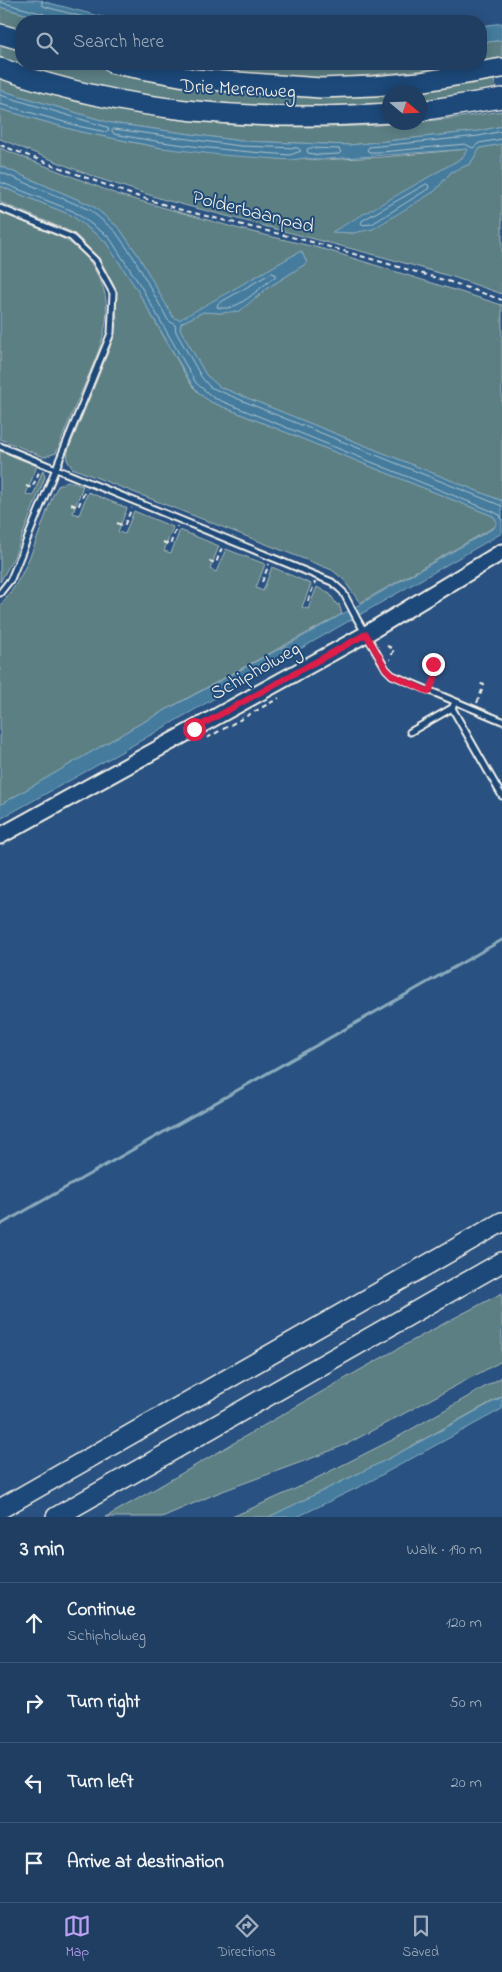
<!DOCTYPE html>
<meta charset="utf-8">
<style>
:root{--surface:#1f3e62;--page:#2c496b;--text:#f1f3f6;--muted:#a1aebe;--line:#3c5777;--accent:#bca0f2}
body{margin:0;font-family:"Indie Flower",sans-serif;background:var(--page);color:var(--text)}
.compass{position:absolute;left:382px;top:85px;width:45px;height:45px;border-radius:50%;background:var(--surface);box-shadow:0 2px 12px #0003;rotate:109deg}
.stop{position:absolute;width:15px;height:15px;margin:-11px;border:4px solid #e11d48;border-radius:50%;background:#fff}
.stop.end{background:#e11d48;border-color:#fff;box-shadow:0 1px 5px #0008}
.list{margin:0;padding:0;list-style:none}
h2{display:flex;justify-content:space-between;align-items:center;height:65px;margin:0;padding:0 20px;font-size:21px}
h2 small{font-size:16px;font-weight:400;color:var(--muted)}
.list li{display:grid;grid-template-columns:32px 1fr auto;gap:15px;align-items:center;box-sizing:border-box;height:80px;padding:0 20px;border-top:1px solid var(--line)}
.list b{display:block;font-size:19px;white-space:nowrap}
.list p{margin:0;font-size:16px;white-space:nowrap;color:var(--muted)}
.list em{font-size:16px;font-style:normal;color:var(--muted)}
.icon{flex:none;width:28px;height:28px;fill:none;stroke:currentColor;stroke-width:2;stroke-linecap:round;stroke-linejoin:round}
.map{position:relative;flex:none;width:502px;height:1517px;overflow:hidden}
.search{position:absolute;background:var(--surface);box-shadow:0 2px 12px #0003;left:15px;right:15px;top:15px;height:55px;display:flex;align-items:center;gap:12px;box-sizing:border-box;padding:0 18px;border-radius:20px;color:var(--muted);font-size:19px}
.sheet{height:385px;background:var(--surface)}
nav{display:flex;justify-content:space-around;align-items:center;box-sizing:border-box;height:70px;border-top:1px solid var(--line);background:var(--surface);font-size:14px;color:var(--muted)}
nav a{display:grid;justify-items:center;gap:2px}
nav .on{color:var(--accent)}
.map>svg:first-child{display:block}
.green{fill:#5c7f84;stroke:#a8b8b6}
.water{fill:#447c9e;stroke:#8aabbc}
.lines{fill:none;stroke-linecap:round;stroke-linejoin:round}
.shore{stroke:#aec2ca;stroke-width:1}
.stream{stroke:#8aabbc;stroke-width:3}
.lane-casing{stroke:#f4f1e8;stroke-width:9}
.secondary-casing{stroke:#f4f1e8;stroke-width:19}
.highway-casing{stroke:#f4f1e8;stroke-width:22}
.path{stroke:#f4f1e8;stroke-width:2;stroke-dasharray:5 4;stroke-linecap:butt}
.lane{stroke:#1f4a7a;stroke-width:5}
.secondary{stroke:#1f4a7a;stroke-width:15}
.highway{stroke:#1f4a7a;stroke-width:19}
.route{stroke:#e11d48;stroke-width:6}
.labels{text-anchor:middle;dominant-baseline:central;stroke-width:4;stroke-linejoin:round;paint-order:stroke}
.street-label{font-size:20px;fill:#f4f1e8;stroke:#1f4a7a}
</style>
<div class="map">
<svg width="502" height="1517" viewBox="0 0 502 1517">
<rect width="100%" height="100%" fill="#295282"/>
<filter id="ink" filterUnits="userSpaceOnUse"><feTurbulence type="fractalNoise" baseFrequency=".02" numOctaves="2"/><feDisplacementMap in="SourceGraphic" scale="10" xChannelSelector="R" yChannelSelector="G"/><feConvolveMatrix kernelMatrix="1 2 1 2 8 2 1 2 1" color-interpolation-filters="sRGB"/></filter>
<g filter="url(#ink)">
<path class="green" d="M0,7L51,21H21V31L0,25Z
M0,39L21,45V64H91L223,92L293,96L389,94V105L242,109L142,99L0,62Z
M502,40V60L483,65L325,79L250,74L163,64H481V43Z
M0,77C32,86 63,97 95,104C230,134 367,133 502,111V126L479,131L350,145L241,141L111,123L0,90Z
M494,80L497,90L420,103V92H399Z
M0,109L81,132L162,148L291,160L300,158L317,160L383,157L468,149L462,158L334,232L353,233L435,191L451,172L470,164L480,148L502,144V294L453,277L383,257L165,200L97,178L0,139Z
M0,148L119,195L236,228L327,250L502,305V501L220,387L206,375L180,329L181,323L203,312L221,313L257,298L266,289L307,263L301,251L180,320L173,318L138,255L119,228L93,206L0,166Z
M0,186L71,215L105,241L136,288L192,386L201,395L211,402L493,516L497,521L496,526L360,603L343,579L332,570L72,468L67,460L68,451L109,350L117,320L114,286L100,259L74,233L0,202Z
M0,212C24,222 52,230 73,245C83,252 92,263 97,274C119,312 99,350 84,386C74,408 65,431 56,453L44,457L0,439Z
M0,451L37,466L26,494L33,496L43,470L45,477L14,557L0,582Z
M68,481L83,486L73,513L79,515L88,492L127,508L118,532L125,534L134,511L173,527L164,551L171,553L180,530L219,546L210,569L216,572L226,549L265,564L256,588L263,591L272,567L311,584L302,607L308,609L317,587L330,594L337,605L339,604L342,614L136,726L0,805V605C27,577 39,531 53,495L58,486Z
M502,1293V1361L347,1444L315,1457L220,1492L162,1517H106C238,1442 367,1362 502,1293Z
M502,1377V1396L390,1458L269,1517H232L293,1490L396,1438Z"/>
<path class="water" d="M0,0H38L118,21H51L0,7Z
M502,23V40L481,43V26Z
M0,90L111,123L241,141L350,145L479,131L502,126V144L480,148L470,164L451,172L435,191L373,229L353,233L332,232L462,158L468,149L317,160L306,158L291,160L221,155L162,148L81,132L0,109Z
M0,166L93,206L119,228L138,255L173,317L179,320L301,251L307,263L266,289L240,311L221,313L203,312L181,323L180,329L206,375L220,387L502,501V533L121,752L0,819V805L136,726L302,637L494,528L497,521L493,516L211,402L201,395L193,386L136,288L105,241L71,215L0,186Z
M502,1397V1409L365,1484L297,1517H269L390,1458Z"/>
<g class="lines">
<path class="shore" d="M42,0V5L46,7L98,21
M0,2L44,14L47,17L48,21
M0,95L107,127L109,130L106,132L82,127L0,104
M114,129L240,146L298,148L301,151L290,155C231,151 172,145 114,134L112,131Z
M502,131L479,136L369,147L367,150L369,152H382L465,144L473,148L479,143L502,139
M310,148L339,149L341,152L339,154L318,155L308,153L307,150Z
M0,172L90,210L115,231L134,258L168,320L175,325L176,332L202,378L210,387L279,416L502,506
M0,182L73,211L109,237L140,285L196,383L214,398L494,512L500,515L502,520
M427,184L429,186L428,189L372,224L361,225L362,221Z
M272,273L275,274V277C259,287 237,314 217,307L218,304Z"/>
<path class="stream" d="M0,1225L502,940"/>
<defs>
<path id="lane" d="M0,208L71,237L95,260L113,293L111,333L11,579L0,593
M0,446L332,582L343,592L357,619L386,669L392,675L502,721
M455,702L452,708L502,796
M410,732L452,708"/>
<path id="secondary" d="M0,836L366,634L502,552"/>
<path id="highway" d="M0,34L21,40
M114,64L196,79L321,88L373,86L420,82L502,68
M0,68C126,113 257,122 390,113
M420,111L502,98
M0,1509L502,1222
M56,1517L502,1262"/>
</defs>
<use href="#lane" class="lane-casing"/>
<use href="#secondary" class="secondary-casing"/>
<use href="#highway" class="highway-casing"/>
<path class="path" d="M0,145L127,193L178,209L316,243L454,283L502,300
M26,486L32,488L40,470
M71,504L78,507L86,489
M117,523L124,526L132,508
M163,542L170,545L177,526
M209,561L216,563L223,545
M262,582L269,564
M308,601L315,582
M387,646L394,649L390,660
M432,685L440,666L433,664
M477,703L484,685L477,682
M207,738L279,698"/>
<use href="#lane" class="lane"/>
<use href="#secondary" class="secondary"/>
<use href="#highway" class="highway"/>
</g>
</g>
<g class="lines" filter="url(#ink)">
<path class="route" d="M194,729L366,634L386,669L392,675L429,692L440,666L433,664"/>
</g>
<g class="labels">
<g class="street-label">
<text transform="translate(238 90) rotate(3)">Drie Merenweg</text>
<text transform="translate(253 213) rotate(14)">Polderbaanpad</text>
<text transform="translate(256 672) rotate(-29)">Schipholweg</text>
</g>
</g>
</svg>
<svg class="compass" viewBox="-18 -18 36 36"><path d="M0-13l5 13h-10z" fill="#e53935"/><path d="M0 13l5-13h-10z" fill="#a1aebe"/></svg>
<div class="stop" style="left:194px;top:729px"></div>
<div class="stop end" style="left:433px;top:664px"></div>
<div class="search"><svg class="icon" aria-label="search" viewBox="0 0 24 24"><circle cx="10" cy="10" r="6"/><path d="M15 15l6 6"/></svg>Search here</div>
</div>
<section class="sheet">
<h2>3 min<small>Walk · 190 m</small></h2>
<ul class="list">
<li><svg class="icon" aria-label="ahead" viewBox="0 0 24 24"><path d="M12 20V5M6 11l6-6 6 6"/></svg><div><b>Continue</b><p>Schipholweg</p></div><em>120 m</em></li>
<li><svg class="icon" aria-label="right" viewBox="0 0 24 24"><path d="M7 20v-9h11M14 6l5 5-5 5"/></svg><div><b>Turn right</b></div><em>50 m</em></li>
<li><svg class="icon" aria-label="left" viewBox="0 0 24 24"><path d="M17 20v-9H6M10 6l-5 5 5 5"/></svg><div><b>Turn left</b></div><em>20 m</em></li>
<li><svg class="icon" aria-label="arrive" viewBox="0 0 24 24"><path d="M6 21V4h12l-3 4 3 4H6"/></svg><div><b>Arrive at destination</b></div></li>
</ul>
</section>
<nav>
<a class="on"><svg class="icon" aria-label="map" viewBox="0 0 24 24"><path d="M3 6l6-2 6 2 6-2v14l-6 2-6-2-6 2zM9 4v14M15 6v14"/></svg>Map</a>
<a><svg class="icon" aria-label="directions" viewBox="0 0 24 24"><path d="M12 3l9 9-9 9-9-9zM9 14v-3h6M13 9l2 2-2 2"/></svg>Directions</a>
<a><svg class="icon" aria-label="saved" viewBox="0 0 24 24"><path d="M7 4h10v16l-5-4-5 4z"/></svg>Saved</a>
</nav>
